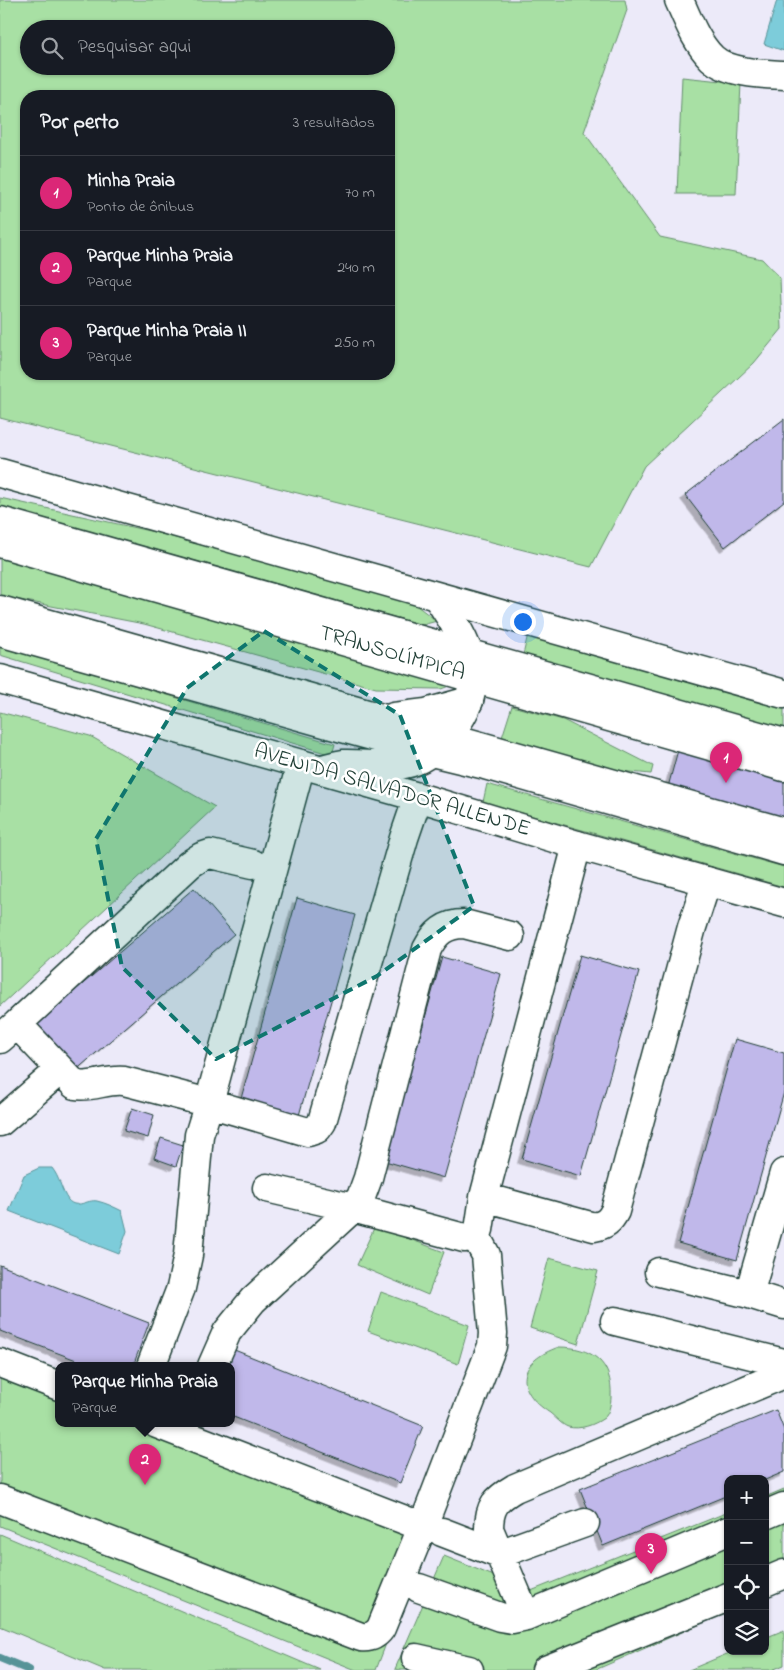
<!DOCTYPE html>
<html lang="pt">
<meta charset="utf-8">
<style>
:root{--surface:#171b24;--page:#20242c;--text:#f1f3f6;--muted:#9ea1a6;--line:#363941;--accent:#db2777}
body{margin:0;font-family:"Indie Flower",sans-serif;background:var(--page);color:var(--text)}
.controls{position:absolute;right:15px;bottom:15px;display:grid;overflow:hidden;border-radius:10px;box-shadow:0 1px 4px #0004}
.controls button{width:45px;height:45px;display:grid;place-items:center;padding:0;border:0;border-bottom:1px solid var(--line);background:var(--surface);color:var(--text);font:25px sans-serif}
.you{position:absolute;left:522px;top:621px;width:18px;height:18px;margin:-12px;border:4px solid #fff;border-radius:50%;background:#1a73e8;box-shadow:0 0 0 8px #1a73e833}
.badge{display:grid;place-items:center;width:32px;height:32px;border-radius:50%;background:var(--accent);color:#fff;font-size:16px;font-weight:700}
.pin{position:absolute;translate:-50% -41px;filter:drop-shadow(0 1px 2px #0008)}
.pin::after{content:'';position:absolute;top:26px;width:18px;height:15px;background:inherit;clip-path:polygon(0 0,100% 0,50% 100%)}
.popup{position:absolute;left:55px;top:1362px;width:180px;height:65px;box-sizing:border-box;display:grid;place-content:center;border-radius:10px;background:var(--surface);filter:drop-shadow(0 1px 4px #0005);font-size:16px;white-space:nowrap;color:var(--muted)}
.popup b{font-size:19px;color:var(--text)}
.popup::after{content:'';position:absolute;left:50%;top:100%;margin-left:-10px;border:10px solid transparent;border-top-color:var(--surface)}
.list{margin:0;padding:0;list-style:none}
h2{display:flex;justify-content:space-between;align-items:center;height:65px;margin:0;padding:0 20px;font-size:21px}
h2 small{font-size:16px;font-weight:400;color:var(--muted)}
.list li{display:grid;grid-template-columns:32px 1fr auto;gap:15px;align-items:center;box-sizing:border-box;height:75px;padding:0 20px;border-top:1px solid var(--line)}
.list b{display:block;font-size:19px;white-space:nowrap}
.list p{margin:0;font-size:16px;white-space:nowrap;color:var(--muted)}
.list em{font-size:16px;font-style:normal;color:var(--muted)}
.icon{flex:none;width:28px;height:28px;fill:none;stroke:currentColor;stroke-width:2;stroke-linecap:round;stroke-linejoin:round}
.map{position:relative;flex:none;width:784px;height:1670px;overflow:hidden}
.search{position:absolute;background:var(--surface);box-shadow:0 1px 4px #0004;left:20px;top:20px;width:375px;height:55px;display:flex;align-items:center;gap:12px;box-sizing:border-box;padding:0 18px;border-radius:28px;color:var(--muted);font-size:19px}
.panel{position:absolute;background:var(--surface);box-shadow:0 1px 4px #0004;left:20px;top:90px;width:375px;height:290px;border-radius:20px}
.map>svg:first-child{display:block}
.green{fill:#a8e0a4;stroke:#648e6c;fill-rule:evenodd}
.water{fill:#7dccda;stroke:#579398}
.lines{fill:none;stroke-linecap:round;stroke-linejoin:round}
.stream{stroke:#579398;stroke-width:8}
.building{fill:#c0b8ea;stroke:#1f3d34;filter:url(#shadow)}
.minor-casing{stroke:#1f3d34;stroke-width:31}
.major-casing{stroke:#1f3d34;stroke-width:31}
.highway-casing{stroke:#1f3d34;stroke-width:31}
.minor{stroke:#fff;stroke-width:28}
.major{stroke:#fff;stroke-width:28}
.highway{stroke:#fff;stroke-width:28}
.marked{fill:#0f766e;fill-opacity:0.2;stroke:#0f766e;stroke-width:4;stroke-dasharray:10 6;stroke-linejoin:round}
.labels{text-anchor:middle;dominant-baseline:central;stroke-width:5;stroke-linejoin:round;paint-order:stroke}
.street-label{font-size:22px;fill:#1f3d34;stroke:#fff}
</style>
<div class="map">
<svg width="784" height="1670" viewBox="0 0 784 1670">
<defs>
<filter id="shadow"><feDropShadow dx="-4.5" dy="4.5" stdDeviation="0" flood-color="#0004"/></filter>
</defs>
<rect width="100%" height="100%" fill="#eceaf9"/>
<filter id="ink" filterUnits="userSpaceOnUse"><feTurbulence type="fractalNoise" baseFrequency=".02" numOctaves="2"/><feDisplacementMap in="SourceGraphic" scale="10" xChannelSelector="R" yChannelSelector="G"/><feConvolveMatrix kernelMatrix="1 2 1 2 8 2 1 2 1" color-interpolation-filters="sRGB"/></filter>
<g filter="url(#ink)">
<path class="green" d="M0,0H625L627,10L584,132L660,237L762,259L780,278L782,329L754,363L644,466L591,567L0,418ZM29,29H386V66H29ZM26,96H389V374H26Z
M682,77L741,83L736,194H677Z
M0,498L154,532L413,603L437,621L422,625L0,506Z
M0,552L462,681L441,689L376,688L144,624L0,596Z
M528,634L784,708V729L523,655Z
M0,646L335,744L332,755L0,655Z
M512,706L563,720L653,766L651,774L559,765L498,750Z
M0,712L90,736L215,807L0,1006Z
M487,784L784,867V887L483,802Z
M375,1226L444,1252L428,1295L357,1265Z
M549,1258L598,1271L578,1344L530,1328Z
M381,1292L469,1325L458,1364L368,1331Z
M559,1347C591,1347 613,1362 611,1397C611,1403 609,1414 604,1418C594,1425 580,1430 568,1427C562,1425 555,1417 550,1413C513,1389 518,1361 559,1347Z
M0,1376L59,1399V1424H124L427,1536L376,1670H356L0,1526Z
M784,1489V1588L765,1596V1497Z
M728,1512V1612L595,1670H401L395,1669L444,1556L531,1591Z
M0,1534L320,1670H105L0,1626Z
M784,1630V1665L772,1670H689L734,1651H765V1638Z"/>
<path class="water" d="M777,0H784V51L764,44Z
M39,1168H52C60,1178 61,1190 68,1200C77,1210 87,1199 97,1201C106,1203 114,1207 122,1211L127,1231L119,1254L9,1211L24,1175Z"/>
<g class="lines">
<path class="stream" d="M0,1658L29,1670"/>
</g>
<path class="building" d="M784,419V501L725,547L685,495Z
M678,750L784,779V819L668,787Z
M194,888L234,934L74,1072L34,1026Z
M297,898L355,915L298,1119L240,1102Z
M580,955L639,972L581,1176L522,1159Z
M442,957L501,974L444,1178L385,1161Z
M735,1039L784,1053V1092L737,1260L678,1243Z
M132,1108L154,1115L148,1138L124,1131Z
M161,1138L183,1145L176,1166L154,1158Z
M0,1265L149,1323L133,1366H92L0,1331Z
M227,1347L423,1426L400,1483L231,1416V1366H219Z
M776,1410L784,1430V1472L765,1480V1479H728V1495L603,1546L580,1489Z"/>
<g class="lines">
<defs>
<path id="minor" d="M679,0C688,20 696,42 712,58C728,73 763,74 784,75
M0,543L784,767
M0,610L784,832
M394,717L426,713L469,701
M17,1024L190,864L201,857L210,854L253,864
M0,1039L17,1024L75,1085C92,1088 107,1079 124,1081L209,1103L301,764
M0,1122L60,1070
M784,1173L749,1294L784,1305
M267,1188L353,1208L464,1238L473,1236L479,1230L484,1197L577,845
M484,1197L594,1227C605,1225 610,1221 615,1211L692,927L707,881
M659,1272L749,1294
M615,1321L784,1363
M0,1363L59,1386
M151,1366L181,1288L188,1255L199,1135L209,1103L308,1132L317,1129L322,1122L404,838L418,797
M212,1366L227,1332L253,1300L353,1208L361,1197L368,1178L427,949C435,933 445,924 464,924L510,936
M157,1424L410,1522H417L426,1518
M0,1499L361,1637C370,1638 376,1635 381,1628L426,1518L492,1346L493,1333L486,1255L480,1244L473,1236
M765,1515L784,1507
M442,1532L499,1554L585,1523
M765,1582L784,1574
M419,1588L500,1617L512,1619L526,1616L728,1531
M526,1616L489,1529C489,1506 496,1499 515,1488L784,1374
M416,1658L469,1670
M546,1670L728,1597"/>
<path id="major" d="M0,473L784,694
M0,679L418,797L577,845L784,903"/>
<path id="highway" d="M0,521L784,743
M0,632L339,727L431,752L485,765L784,851
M321,769C328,768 336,765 343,764C367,763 392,770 415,761C430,755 443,742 453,729C491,678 468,644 438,598"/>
</defs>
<use href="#minor" class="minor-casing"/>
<use href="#major" class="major-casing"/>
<use href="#highway" class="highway-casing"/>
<use href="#minor" class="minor"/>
<use href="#major" class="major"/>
<use href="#highway" class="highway"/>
</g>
</g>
<path class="marked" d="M264,631L400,715L474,906L377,976L216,1059L122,967L96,839L187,688Z"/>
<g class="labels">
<g class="street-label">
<text transform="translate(392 654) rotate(16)">TRANSOLÍMPICA</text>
<text transform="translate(392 791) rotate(16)">AVENIDA SALVADOR ALLENDE</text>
</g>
</g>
</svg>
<div class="controls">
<button>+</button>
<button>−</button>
<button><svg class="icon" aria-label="locate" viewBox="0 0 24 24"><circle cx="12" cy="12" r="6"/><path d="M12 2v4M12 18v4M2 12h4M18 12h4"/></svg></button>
<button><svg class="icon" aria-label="layers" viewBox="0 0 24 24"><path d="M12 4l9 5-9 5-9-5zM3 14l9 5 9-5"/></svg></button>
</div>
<div class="you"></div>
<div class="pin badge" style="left:726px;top:783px">1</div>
<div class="pin badge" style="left:145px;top:1485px">2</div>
<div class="popup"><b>Parque Minha Praia</b>Parque</div>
<div class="pin badge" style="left:651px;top:1574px">3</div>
<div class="search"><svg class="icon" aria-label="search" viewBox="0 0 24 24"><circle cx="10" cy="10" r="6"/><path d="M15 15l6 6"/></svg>Pesquisar aqui</div>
<section class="panel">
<h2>Por perto<small>3 resultados</small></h2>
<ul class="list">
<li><span class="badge">1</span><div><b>Minha Praia</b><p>Ponto de ônibus</p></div><em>70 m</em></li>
<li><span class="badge">2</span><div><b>Parque Minha Praia</b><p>Parque</p></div><em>240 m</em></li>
<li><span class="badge">3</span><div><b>Parque Minha Praia II</b><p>Parque</p></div><em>250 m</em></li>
</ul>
</section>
</div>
